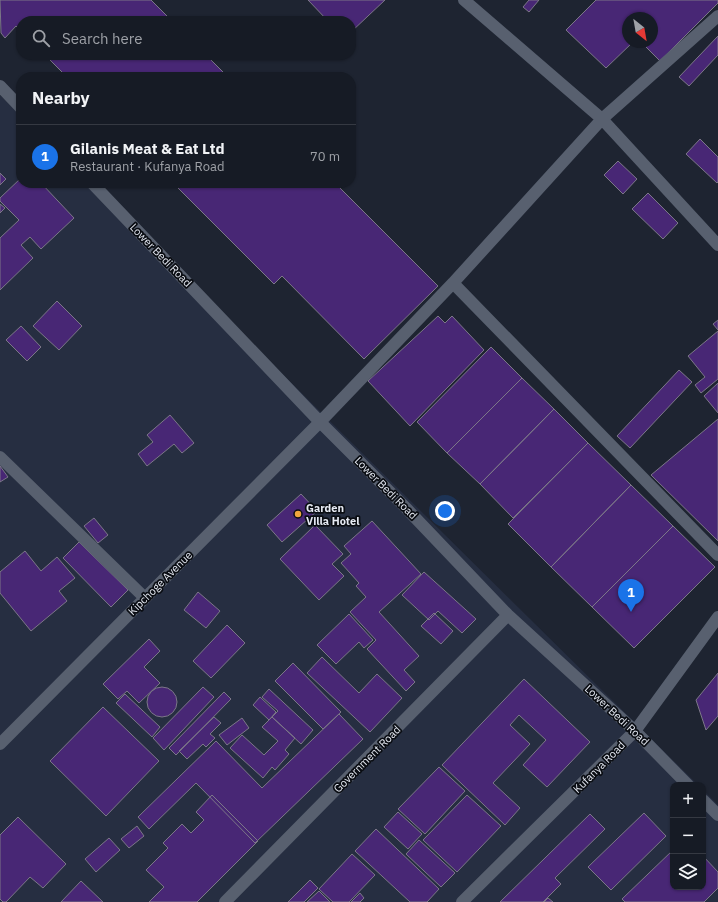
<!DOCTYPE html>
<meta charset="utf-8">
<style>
:root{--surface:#161b25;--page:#232832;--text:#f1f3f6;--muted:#9ea1a7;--line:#353942;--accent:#1a73e8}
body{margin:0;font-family:"IBM Plex Sans",sans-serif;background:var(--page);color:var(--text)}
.controls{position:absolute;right:12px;bottom:12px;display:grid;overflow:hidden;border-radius:8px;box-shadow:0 1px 3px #0004}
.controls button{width:36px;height:36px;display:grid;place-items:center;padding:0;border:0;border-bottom:1px solid var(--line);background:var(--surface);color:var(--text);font:20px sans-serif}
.compass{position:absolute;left:622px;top:12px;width:36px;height:36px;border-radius:50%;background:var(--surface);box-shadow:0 1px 3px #0004;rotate:149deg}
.you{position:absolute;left:445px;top:511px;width:14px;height:14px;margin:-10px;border:3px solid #fff;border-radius:50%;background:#1a73e8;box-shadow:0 0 0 6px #1a73e833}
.badge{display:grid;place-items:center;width:26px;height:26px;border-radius:50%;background:var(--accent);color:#fff;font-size:13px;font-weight:700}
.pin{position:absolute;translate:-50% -33px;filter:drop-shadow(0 1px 2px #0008)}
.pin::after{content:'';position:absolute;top:21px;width:14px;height:12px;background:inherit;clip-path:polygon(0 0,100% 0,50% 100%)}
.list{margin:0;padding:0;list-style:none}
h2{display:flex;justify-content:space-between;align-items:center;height:52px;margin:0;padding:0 16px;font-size:17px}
h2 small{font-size:13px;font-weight:400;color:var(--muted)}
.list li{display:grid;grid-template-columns:26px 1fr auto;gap:12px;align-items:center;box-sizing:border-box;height:64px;padding:0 16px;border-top:1px solid var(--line)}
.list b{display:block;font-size:15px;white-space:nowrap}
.list p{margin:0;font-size:13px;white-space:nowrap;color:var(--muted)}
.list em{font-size:13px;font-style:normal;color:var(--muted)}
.icon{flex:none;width:22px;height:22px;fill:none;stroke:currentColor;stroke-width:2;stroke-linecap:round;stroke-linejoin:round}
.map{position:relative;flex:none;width:718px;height:902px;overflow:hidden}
.search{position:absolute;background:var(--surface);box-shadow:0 1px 3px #0004;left:16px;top:16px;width:340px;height:44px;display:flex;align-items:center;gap:10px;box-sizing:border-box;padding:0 14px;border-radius:16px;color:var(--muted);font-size:15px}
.panel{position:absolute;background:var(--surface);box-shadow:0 1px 3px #0004;left:16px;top:72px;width:340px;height:116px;border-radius:16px}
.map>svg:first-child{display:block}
.built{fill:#262e41}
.building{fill:#482775;stroke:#7c7788}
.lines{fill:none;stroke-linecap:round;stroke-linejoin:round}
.minor{stroke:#58606f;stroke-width:12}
.poi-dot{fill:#efa73d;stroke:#0a0d13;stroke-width:1.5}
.labels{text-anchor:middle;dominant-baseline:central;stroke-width:3.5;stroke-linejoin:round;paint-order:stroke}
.street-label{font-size:11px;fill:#e6eaf3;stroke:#0a0d13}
.poi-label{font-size:11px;font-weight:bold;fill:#e6eaf3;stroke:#0a0d13;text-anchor:start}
</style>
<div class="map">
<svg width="718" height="902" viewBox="0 0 718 902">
<rect width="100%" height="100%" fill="#1e2431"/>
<path class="built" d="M0,95L21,116V183H89L698,785H673V887H703V790L718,805V902H0Z"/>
<path class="building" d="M0,0H151L172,21H21V31L16,26L5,38L1,33Z
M308,0H385L351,32V21H328Z
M529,0H539L529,12L523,7Z
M596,0H718V3L660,61L641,42H652V18H628V42H633L606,68L566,30Z
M718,36V55L689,86L679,77Z
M45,55H206L228,77H67Z
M700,139L718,157V182L717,183L686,154Z
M618,161L637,179L623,194L604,175Z
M0,173L6,179L0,185Z
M21,178V183H41L74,218L41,249L30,237L21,245L33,258L0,290V238L19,220L0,201V198Z
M173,183H335L438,286L364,359L282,276L274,284Z
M648,193L678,223L663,239L632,209Z
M0,204L5,208L0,213Z
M57,301L82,326L59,350L33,326Z
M438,316L445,323L452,316L484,350L410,426L368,381Z
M718,320V330L713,324Z
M21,326L41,347L27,361L6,340Z
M718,331V379L701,393L695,385L705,377L688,356Z
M491,347L522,378L447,453L417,422Z
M679,370L692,382L630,448L617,436Z
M522,378L554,409L480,484L447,453Z
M718,383V413L704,396Z
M554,409L588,443L513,518L480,484Z
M170,415L194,443L182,453L174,444L147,466L138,454L153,442L147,435Z
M718,419V541L651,475Z
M588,443L631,485L551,567L508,524Z
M0,466L8,477L0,482Z
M631,485L673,526L592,607L551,567Z
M301,494L317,511L282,542L267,525Z
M94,518L108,535L98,543L84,526Z
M372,521L421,574L379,612L419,656L404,670L415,682L406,691L367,649L376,640L350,612L366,597L356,586L359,583L341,563L351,554L344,546Z
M315,525L343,554L332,564L344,576L319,600L280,559Z
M673,526L715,567L634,648L592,607Z
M79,542L128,590L111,607L63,558Z
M25,551L41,571L57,557L75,578L59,591L67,601L31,631L0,593V572Z
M424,572L476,619L462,633L438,611L429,620L402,595Z
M198,592L220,611L206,628L184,610Z
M434,613L453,631L441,644L421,626Z
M349,614L373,640L364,648L359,642L336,664L317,645Z
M227,625L245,643L211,678L193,661Z
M149,639L160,651L144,667L160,683L139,703L127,691L118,699L103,684Z
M322,657L359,693L377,674L402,698L370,732L307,673Z
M293,663L341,712L323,729L275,681Z
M718,673V716L706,730L696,700Z
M524,679L590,742L547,787L523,765L546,740L519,715L510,725L530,744L493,783L520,808L505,825L442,765Z
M147 702a15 15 0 1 1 30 0a15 15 0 1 1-30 0Z
M203,687L214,697L164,750L153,738Z
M269,689L313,730L301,744L272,717L278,711L262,697Z
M224,692L231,699L176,755L169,748Z
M125,694L160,727L152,737L116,703Z
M260,697L276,712L269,720L253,705Z
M103,707L159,761L106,816L50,761Z
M339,714L363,739L255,843L196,783L149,829L138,817L216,741L262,788Z
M214,717L221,723L210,734L215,738L206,747L203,744L187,759L179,751Z
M272,717L295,738L285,750L289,754L275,770L272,767L263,778L230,748L242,735L264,755L278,741L262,727Z
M242,718L249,728L227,745L219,735Z
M439,767L465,791L425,834L398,809Z
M212,795L258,841L197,902H149L164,887L146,870L168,848L163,843L182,824L191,833L204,820L196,812Z
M467,795L501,826L457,872L423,840Z
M398,812L422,834L408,849L384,827Z
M644,813L666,836L611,890L588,867Z
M590,814L605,829L555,878L561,884L543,902H500Z
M18,817L66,864L43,888L30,877L6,902H3L0,899V835Z
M137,826L144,836L129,848L121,839Z
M376,829L439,889L427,902H410L355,851Z
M109,838L120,850L96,872L85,859Z
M419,840L455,873L441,887L406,854Z
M673,850V887H703V856L718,872V888L704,902H625L622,899Z
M352,854L375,875L349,902H333L319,889Z
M310,880L318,888L304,902H288Z
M81,881L103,902H61Z
M319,891L330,902H307Z
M360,893L364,898L360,902H351Z
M548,898L553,902H544Z"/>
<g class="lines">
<path class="minor" d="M464,0L602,119L718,245
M0,86L21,108
M92,183L320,422L406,508L508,615L635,731L688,785
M453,283L718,555
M0,457L145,598
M0,744L320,422L453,283L602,119L718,16
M703,800L718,815
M225,902L508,615
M462,902L635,731L718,617"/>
</g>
<circle class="poi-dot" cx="298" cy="514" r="4"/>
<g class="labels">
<g class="street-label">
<text transform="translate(161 255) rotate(46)">Lower Bedi Road</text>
<text transform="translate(386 488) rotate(45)">Lower Bedi Road</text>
<text transform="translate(160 583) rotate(-45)">Kipchoge Avenue</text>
<text transform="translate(617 715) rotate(43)">Lower Bedi Road</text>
<text transform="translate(367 759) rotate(-45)">Government Road</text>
<text transform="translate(599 767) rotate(-45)">Kufanya Road</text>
</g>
<g class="poi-label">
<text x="306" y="508">Garden<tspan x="306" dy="13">Villa Hotel</tspan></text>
</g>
</g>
</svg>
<div class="controls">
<button>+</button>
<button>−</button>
<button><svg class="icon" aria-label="layers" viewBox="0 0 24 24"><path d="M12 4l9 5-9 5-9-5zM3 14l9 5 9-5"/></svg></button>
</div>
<svg class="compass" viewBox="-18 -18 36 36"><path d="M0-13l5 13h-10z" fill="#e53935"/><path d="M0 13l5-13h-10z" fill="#9ea1a7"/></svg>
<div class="you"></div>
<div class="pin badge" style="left:631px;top:612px">1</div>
<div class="search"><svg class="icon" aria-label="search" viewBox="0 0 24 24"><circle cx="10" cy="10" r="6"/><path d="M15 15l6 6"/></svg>Search here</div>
<section class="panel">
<h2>Nearby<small></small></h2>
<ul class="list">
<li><span class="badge">1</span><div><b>Gilanis Meat &amp; Eat Ltd</b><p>Restaurant · Kufanya Road</p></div><em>70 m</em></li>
</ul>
</section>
</div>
